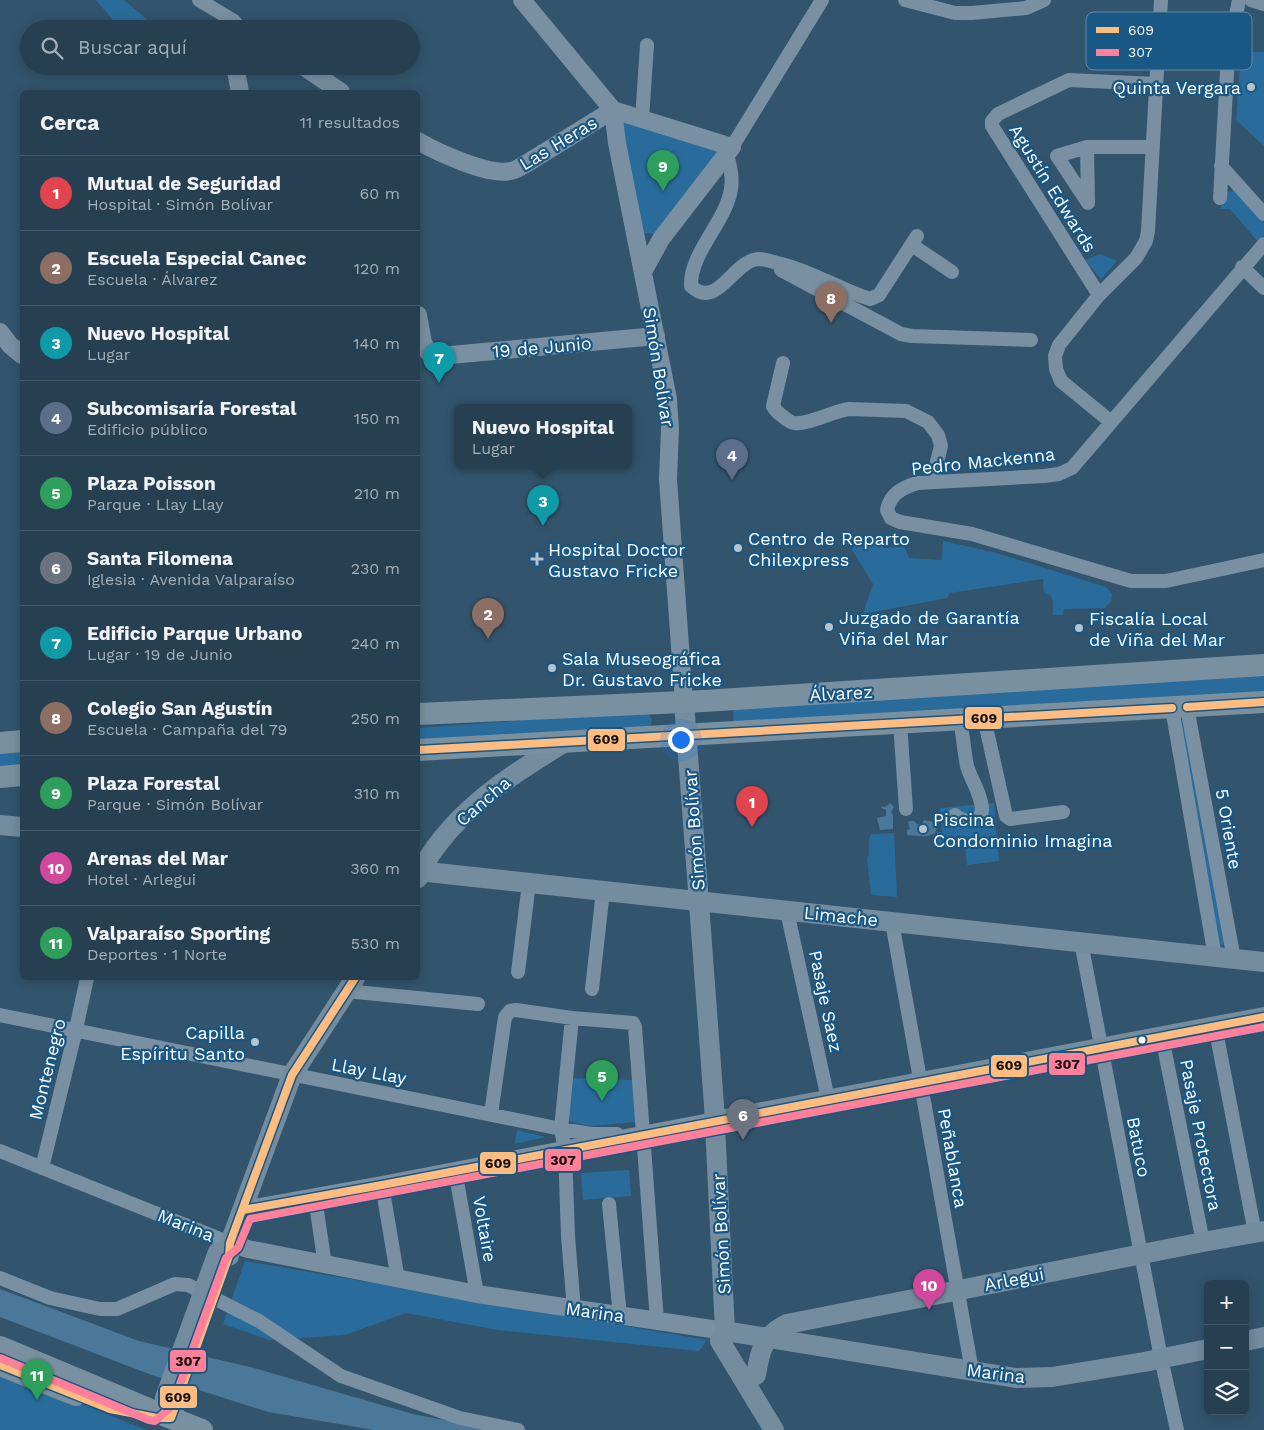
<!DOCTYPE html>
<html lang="es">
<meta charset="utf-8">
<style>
:root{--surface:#263f51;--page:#324a5b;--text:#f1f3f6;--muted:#a4afb7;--line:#425868;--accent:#b7c3cc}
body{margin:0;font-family:"Work Sans",sans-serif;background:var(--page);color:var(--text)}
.controls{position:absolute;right:15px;bottom:15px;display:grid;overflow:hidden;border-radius:8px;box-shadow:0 2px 12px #0003}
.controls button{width:45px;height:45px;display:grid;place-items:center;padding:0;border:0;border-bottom:1px solid var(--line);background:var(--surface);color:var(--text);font:25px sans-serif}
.you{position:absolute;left:680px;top:739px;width:18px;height:18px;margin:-12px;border:4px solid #fff;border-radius:50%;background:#1a73e8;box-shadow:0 0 0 8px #1a73e833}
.badge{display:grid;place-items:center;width:32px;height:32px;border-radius:50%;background:var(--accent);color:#fff;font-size:16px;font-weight:700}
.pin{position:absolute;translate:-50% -41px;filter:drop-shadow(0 1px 2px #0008)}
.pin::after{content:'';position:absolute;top:26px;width:18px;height:15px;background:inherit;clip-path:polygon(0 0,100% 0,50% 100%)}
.popup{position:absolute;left:454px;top:404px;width:178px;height:65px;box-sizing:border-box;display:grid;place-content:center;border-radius:8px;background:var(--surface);filter:drop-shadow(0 1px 4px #0005);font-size:16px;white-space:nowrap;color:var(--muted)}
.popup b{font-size:19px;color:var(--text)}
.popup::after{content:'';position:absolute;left:50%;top:100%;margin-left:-10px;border:10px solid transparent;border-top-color:var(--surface)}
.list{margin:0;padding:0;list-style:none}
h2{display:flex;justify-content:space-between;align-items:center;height:65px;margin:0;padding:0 20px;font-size:21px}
h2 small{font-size:16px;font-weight:400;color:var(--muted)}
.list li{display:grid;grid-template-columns:32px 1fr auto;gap:15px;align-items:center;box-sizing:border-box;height:75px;padding:0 20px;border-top:1px solid var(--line)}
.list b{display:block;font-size:19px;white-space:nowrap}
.list p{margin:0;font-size:16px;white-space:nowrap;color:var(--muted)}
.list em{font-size:16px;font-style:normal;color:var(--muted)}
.icon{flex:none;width:28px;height:28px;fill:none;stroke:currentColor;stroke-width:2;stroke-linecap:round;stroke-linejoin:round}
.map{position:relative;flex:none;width:1264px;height:1430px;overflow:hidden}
.search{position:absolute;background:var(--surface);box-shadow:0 2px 12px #0003;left:20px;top:20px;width:400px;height:55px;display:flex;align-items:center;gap:12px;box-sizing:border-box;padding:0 18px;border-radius:28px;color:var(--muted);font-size:19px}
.panel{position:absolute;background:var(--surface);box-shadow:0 2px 12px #0003;left:20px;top:90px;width:400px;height:890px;border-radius:8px}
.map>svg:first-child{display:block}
.green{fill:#296c9b}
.water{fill:#4b7799}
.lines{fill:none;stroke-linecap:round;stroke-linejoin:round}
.minor{stroke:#7890a2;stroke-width:14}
.tertiary{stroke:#7890a2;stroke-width:18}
.secondary{stroke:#738c9e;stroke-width:20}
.primary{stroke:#78909f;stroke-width:22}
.secondary-bridge{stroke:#738c9e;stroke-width:20}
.bus-1-casing{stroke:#195785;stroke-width:11}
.bus-2-casing{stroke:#195785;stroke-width:11}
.bus-1{stroke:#ffbc80;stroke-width:8}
.bus-2{stroke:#ff8098;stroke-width:8}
.poi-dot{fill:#b7c3cc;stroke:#195785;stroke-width:2}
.bus-dot{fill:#fff;stroke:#195785;stroke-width:2}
.labels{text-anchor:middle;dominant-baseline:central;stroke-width:4.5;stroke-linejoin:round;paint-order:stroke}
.poi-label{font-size:18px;fill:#fff;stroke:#195785;text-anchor:start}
.street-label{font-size:18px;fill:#fff;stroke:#195785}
.key{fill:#195785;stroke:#5e89aa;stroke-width:1}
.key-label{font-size:14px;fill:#fff}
.line-badge{stroke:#195785;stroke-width:2}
.pale-badge-label{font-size:14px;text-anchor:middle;font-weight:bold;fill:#111}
</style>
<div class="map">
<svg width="1264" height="1430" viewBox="0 0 1264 1430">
<rect width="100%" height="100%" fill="#32546c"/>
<path class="green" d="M96,0H124L158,29H118L112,19Z
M1241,52H1264V146L1236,120Z
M619,117L725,150L661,234L640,233Z
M1235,190L1264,223V235L1258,242L1230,209H1220L1227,192Z
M1100,254L1117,261L1101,279L1085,260Z
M857,538L885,548L904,546L909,558L942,560L943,541L993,552L1106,587L1112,594L1111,601L1105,608L1064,609L1063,615H1053V601L1050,595L1044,593L1043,579L950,593L947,598L863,614L873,584L852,550Z
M1264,672V694L734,726L733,708Z
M647,711L652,720L649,731L418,745V728Z
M1186,719L1225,945H1220L1180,720Z
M22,750V770L0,771V751Z
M994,803L999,861L967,865L965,845L937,847V832H942L940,808Z
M894,833L897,897L871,895L867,857L869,856V839L871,834Z
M572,1078L633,1080L636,1122L591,1126L567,1121Z
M517,1130L546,1137L515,1144Z
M629,1170L631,1196L583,1200L581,1173Z
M245,1261L707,1340L699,1351L498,1330L406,1313L345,1335L269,1340L223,1324Z
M0,1371L146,1430H0Z"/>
<path class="water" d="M890,803L894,807L891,812L893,815V829L880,830L877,818L886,816V810L881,808L882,806L885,807Z
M924,820L934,822L937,828L935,833C926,839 917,835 907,835V830L910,829L908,822L909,821H914L917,824L921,825Z
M0,1289L139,1341L254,1368L413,1414L495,1430H374L268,1412L149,1374L0,1317Z"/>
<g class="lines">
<path class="minor" d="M199,0L234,21L240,29
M905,0L955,13H972L1026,8L1044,0
M1251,0L1264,4
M642,119L647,45
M732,147L822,0
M1087,147L1088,203L1057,156L1087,147H1153
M727,154C730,166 733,177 731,189C726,222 690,252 691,286C717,311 733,261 758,259C764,259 771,261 777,263C810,270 838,289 870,299L879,295L917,236
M1221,166L1264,214
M1220,198L1228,55L1239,0
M1264,244L1072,468L1059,474L1044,476L917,483C902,488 890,494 887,510L891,518L900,522L972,534L1131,581H1166L1264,560
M912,245L952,272
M1242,267L1264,288
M781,270L901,334L912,336L1031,340
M1099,295L992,126V121L998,114L1069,80L1156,84
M783,363L773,406C775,410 777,412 781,415C785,418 789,422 794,423C808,425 833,411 849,409L906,411L928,422L938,435L941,446L932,481
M1111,422L1061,381L1056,369L1055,356L1059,345L1099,295L1136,258L1146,241L1148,231L1161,0
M1187,707L1234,959
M1172,708L1215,957
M984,718L1006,816L1010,819L1063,812
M900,723L906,809
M955,815C962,822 981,825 982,810C982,795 971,780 967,766C964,751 963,735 960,720
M787,911L828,1099
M892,922L972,1371
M1081,942L1161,1358L1177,1430
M518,972L529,883
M592,989L603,891
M346,991L478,1004
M0,1015L561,1129L591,1134H617
M572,1018L561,1129L565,1150L568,1236L574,1310
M1215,1026L1255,1233
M1162,1037L1203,1242
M491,1114L505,1017L510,1011L516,1010L572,1018L633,1023L635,1027L657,1321
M0,1151L230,1243
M42,1168L76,1029L87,978
M455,1170L477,1294
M382,1185L398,1280
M315,1198L325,1265
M609,1204L620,1316
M0,1278L50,1298L100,1309H117L175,1284L188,1285L259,1321L341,1376L460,1418L518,1430"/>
<path class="tertiary" d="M522,0L613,110L617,143L668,399L670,429L668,479L684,702
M235,66L240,92
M303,66L341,92
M613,110L732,147L661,239L643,272
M418,141C437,152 488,176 510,171C515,171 520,167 524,165L613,110
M418,315L423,343L429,353L440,356L656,336
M0,332L10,345L22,355
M243,1210L382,1185L715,1121
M230,1243L248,1249L477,1294L725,1331"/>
<path class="secondary" d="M684,702L714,1105L725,1331L720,1341L774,1430
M0,825L22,827
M418,871L1264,962
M418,878C421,867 429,857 435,848C469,801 516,772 565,742
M715,1121L1264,1017
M229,1256L230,1243L292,1075L355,978
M725,1331L1016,1378L1052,1377L1144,1362L1208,1349
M1245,1341L1264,1337
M756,1375C760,1350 763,1336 787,1324L1203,1242L1264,1231
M171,1418L177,1401"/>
<path class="primary" d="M418,714L704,701L1264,665
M0,743L22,741
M418,750L1264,702
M0,777L22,775
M0,1347L153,1411L202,1430
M0,1365L76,1395"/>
<path class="secondary-bridge" d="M165,1398L218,1252"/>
<defs>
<path id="bus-1" d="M1187,707L1264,702
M418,750L1172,708
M243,1210L382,1185L1264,1017
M0,1365L110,1409L157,1418H171L229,1256L230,1243L292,1075L355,978"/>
<path id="bus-2" d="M0,1358L149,1420L155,1421L172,1406L226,1258L238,1248L250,1219L1264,1027"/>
</defs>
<use href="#bus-1" class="bus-1-casing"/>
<use href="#bus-2" class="bus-2-casing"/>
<use href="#bus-1" class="bus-1"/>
<use href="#bus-2" class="bus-2"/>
</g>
<g class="poi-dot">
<circle cx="1251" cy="87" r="5"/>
<circle cx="738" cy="548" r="5"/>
<path d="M534.5 551.5h5v5h5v5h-5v5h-5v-5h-5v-5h5z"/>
<circle cx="829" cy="627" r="5"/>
<circle cx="1079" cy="628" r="5"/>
<circle cx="552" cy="668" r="5"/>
<circle cx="923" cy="829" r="5"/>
<circle cx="255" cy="1042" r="5"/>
</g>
<circle class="bus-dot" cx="1142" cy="1040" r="4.5"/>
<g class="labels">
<g class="poi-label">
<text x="1241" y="87" text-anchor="end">Quinta Vergara</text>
<text x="748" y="538">Centro de Reparto<tspan x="748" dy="21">Chilexpress</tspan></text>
<text x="548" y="549">Hospital Doctor<tspan x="548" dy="21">Gustavo Fricke</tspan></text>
<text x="839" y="617">Juzgado de Garantía<tspan x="839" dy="21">Viña del Mar</tspan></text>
<text x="1089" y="618">Fiscalía Local<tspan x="1089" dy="21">de Viña del Mar</tspan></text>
<text x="562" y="658">Sala Museográfica<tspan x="562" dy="21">Dr. Gustavo Fricke</tspan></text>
<text x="933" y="819">Piscina<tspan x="933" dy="21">Condominio Imagina</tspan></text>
<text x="245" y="1032" text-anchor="end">Capilla<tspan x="245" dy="21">Espíritu Santo</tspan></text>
</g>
<g class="street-label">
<text transform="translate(558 143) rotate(-31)">Las Heras</text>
<text transform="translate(1053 188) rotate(58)">Agustín Edwards</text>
<text transform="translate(542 347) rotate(-5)">19 de Junio</text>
<text transform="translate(659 367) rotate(81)">Simón Bolívar</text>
<text transform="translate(983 461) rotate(-6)">Pedro Mackenna</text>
<text transform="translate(841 693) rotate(-3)">Álvarez</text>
<text transform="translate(483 801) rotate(-41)">Cancha</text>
<text transform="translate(1229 829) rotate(80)">5 Oriente</text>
<text transform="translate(694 830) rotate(-94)">Simón Bolívar</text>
<text transform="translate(841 916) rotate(6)">Limache</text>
<text transform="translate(826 1001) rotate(78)">Pasaje Saez</text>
<text transform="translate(47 1069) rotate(-76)">Montenegro</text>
<text transform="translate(369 1071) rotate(11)">Llay Llay</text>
<text transform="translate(1201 1135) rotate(79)">Pasaje Protectora</text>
<text transform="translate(1139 1147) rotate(79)">Batuco</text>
<text transform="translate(953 1158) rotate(80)">Peñablanca</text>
<text transform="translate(186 1225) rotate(22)">Marina</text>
<text transform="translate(485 1229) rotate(80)">Voltaire</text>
<text transform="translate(721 1234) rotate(-93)">Simón Bolívar</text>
<text transform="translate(1014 1279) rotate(-11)">Arlegui</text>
<text transform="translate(595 1312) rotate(8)">Marina</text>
<text transform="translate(996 1373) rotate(7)">Marina</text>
</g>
</g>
<rect x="1086" y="12" width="166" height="58" rx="8" class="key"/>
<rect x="1096" y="27" width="23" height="6" fill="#ffbc80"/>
<rect x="1096" y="49" width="23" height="7" fill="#ff8098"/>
<g class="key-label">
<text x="1128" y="35">609</text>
<text x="1128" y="57">307</text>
</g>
<g class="line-badge">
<rect x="964" y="706" width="39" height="24" rx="5" fill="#ffbc80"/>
<rect x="587" y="728" width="39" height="24" rx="5" fill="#ffbc80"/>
<rect x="1048" y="1052" width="38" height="24" rx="5" fill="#ff8098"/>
<rect x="990" y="1054" width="38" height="24" rx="5" fill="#ffbc80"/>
<rect x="544" y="1148" width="38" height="24" rx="5" fill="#ff8098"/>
<rect x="479" y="1151" width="38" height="24" rx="5" fill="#ffbc80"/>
<rect x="169" y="1349" width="38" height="24" rx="5" fill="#ff8098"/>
<rect x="159" y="1385" width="39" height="24" rx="5" fill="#ffbc80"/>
</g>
<g class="pale-badge-label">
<text x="984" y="723">609</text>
<text x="606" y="744">609</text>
<text x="1067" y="1069">307</text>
<text x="1009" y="1070">609</text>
<text x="563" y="1165">307</text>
<text x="498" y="1168">609</text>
<text x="188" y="1366">307</text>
<text x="178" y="1402">609</text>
</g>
</svg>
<div class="controls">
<button>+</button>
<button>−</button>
<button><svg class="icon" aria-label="layers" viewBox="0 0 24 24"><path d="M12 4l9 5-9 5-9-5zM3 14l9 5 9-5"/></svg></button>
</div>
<div class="you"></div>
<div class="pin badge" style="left:752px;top:827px;background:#e0444e">1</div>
<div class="pin badge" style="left:488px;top:639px;background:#8d6e63">2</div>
<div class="pin badge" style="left:543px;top:526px;background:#0f9aa8">3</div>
<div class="popup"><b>Nuevo Hospital</b>Lugar</div>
<div class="pin badge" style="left:732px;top:480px;background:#5c6f8a">4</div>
<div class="pin badge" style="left:602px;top:1101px;background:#2e9e5b">5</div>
<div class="pin badge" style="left:743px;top:1140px;background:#6b7280">6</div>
<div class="pin badge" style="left:439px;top:383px;background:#0f9aa8">7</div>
<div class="pin badge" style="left:831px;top:323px;background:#8d6e63">8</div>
<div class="pin badge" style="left:663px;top:191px;background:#2e9e5b">9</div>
<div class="pin badge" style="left:929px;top:1310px;background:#d1479c">10</div>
<div class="pin badge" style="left:37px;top:1400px;background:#2e9e5b">11</div>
<div class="search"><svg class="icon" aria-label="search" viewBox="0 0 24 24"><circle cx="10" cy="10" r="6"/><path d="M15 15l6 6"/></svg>Buscar aquí</div>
<section class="panel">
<h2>Cerca<small>11 resultados</small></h2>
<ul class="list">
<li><span class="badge" style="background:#e0444e">1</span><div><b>Mutual de Seguridad</b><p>Hospital · Simón Bolívar</p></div><em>60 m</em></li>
<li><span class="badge" style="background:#8d6e63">2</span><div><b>Escuela Especial Canec</b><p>Escuela · Álvarez</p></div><em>120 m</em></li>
<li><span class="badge" style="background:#0f9aa8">3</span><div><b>Nuevo Hospital</b><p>Lugar</p></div><em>140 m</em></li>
<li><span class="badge" style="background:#5c6f8a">4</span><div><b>Subcomisaría Forestal</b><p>Edificio público</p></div><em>150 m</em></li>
<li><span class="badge" style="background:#2e9e5b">5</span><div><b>Plaza Poisson</b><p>Parque · Llay Llay</p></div><em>210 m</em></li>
<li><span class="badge" style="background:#6b7280">6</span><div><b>Santa Filomena</b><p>Iglesia · Avenida Valparaíso</p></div><em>230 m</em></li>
<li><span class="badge" style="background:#0f9aa8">7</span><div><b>Edificio Parque Urbano</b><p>Lugar · 19 de Junio</p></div><em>240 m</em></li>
<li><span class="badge" style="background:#8d6e63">8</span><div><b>Colegio San Agustín</b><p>Escuela · Campaña del 79</p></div><em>250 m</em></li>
<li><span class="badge" style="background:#2e9e5b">9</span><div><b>Plaza Forestal</b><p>Parque · Simón Bolívar</p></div><em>310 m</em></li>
<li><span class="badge" style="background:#d1479c">10</span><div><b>Arenas del Mar</b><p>Hotel · Arlegui</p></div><em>360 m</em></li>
<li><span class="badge" style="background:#2e9e5b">11</span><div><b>Valparaíso Sporting</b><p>Deportes · 1 Norte</p></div><em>530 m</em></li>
</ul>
</section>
</div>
